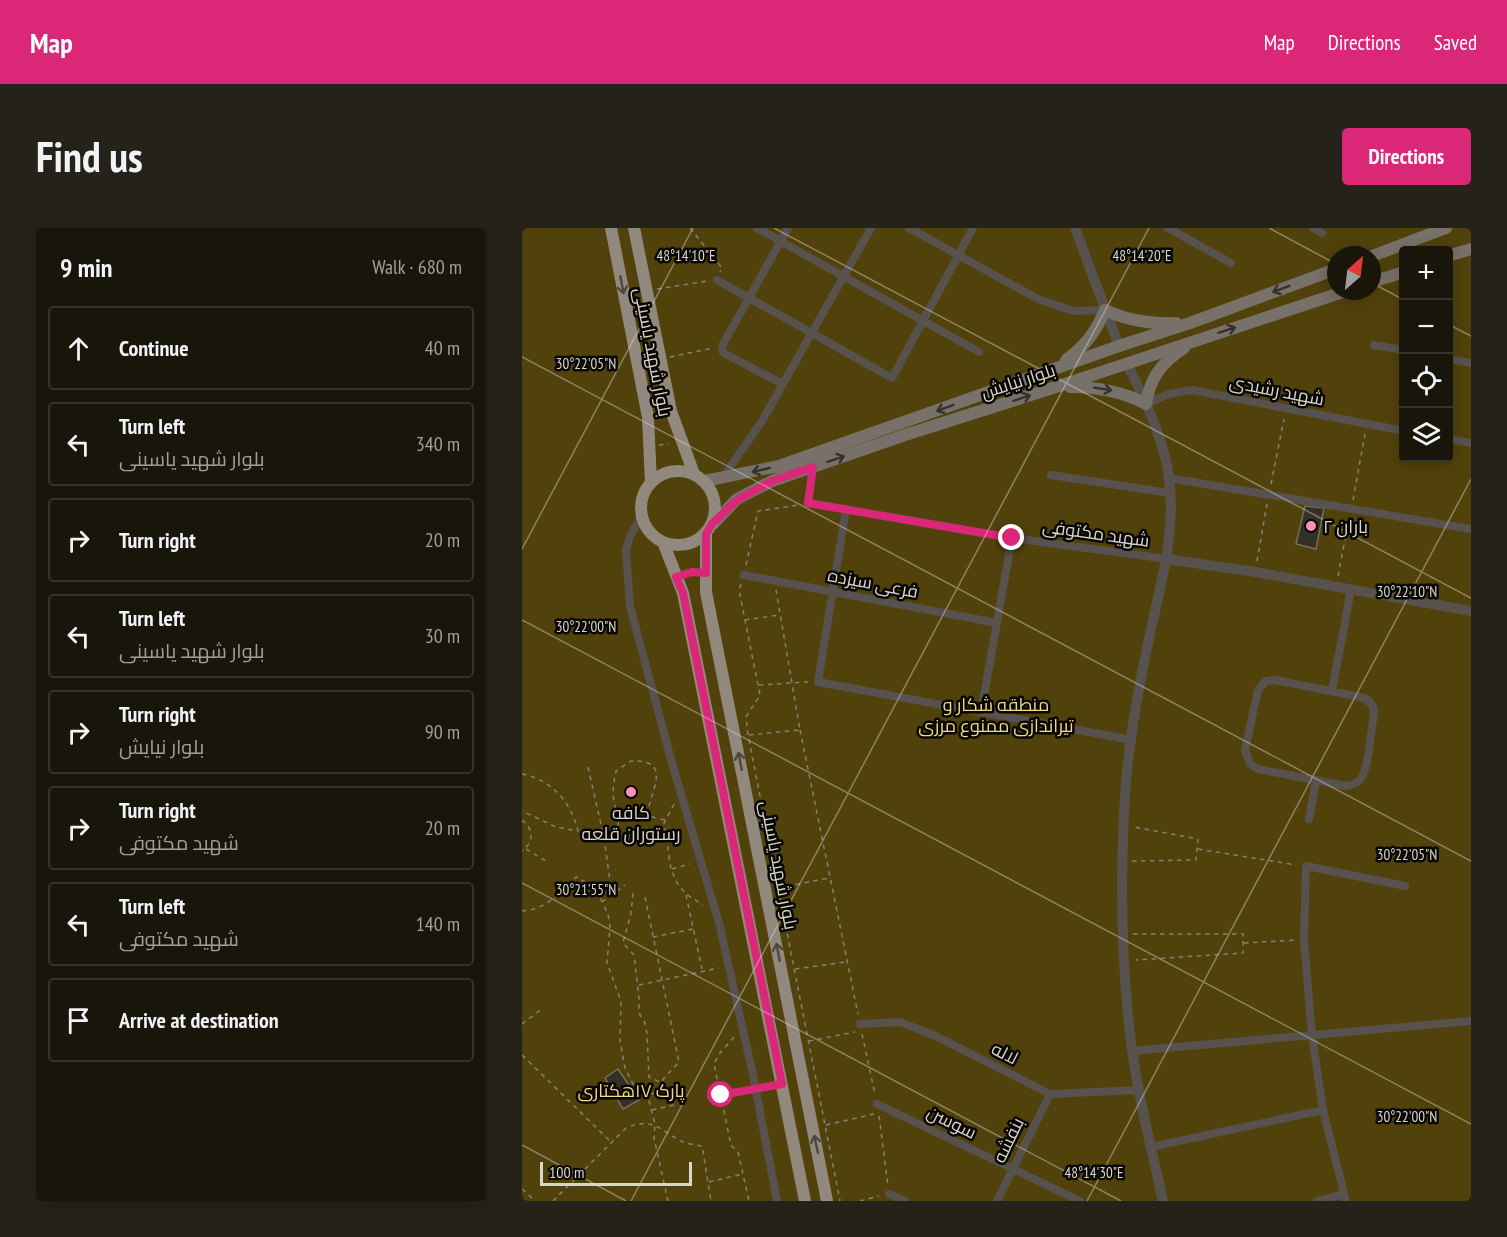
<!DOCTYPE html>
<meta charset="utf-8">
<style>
:root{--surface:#18150b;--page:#252219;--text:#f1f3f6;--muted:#9f9f9d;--line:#36342c;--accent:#db2777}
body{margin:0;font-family:"PT Sans Narrow",Cairo,sans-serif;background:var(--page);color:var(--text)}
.controls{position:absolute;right:18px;top:18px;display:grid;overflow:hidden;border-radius:6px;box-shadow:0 3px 15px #0003}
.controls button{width:54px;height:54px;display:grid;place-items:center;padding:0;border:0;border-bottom:2px solid var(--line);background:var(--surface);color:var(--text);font:30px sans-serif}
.compass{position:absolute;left:805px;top:18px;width:54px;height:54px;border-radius:50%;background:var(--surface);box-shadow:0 3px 15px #0003;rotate:28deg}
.scale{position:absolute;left:18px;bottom:15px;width:152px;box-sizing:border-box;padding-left:6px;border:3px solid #d8d5cd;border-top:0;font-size:16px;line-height:21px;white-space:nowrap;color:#d8d5cd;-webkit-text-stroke:4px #080703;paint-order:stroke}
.stop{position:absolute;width:18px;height:18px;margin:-14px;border:4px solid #db2777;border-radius:50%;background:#fff}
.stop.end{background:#db2777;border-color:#fff;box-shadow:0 2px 6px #0008}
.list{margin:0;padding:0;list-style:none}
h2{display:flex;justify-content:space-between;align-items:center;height:78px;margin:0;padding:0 24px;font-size:26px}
h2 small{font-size:20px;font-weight:400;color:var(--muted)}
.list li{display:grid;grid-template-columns:39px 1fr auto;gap:18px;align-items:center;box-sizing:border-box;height:84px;margin:0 12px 12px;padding:0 12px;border:2px solid var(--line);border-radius:6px}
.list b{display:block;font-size:22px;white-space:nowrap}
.list p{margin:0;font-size:20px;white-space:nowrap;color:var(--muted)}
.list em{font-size:20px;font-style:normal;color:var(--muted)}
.icon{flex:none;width:33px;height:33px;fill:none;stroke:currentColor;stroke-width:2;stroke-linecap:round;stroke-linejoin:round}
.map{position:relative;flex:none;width:949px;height:973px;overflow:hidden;border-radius:6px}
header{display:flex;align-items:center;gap:36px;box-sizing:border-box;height:84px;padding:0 30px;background:var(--accent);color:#fff}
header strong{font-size:28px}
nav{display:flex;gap:33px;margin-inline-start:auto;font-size:21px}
.intro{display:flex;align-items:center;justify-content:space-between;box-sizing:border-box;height:144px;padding:0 36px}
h1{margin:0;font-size:42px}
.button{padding:15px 27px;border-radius:6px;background:var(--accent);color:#fff;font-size:21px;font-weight:700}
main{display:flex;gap:36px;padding:0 36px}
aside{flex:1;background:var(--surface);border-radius:6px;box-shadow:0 3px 15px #0003}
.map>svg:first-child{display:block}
.green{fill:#51410b;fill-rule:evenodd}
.building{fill:#343023;stroke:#736e5f;stroke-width:1.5}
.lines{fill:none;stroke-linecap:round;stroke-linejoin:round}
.path{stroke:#848176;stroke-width:1.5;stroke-dasharray:4.5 4.5;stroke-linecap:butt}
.minor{stroke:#57524d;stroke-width:8}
.tertiary{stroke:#57524d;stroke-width:10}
.secondary{stroke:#787169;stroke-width:12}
.primary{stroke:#92897e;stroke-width:12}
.oneway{stroke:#4d4840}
.oneway2{stroke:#35312c}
.route{stroke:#db2777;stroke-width:8}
.ticks{fill:none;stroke:#d8d5cd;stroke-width:1.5;stroke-opacity:0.45}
.poi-dot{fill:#ff8eba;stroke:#080703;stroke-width:2}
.labels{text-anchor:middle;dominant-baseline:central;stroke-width:5;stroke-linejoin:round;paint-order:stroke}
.street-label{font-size:18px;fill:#d8d5cd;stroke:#080703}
.poi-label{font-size:18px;fill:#d8d5cd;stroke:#080703;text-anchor:start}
.park-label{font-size:18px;fill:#f5d784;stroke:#080703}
.ticks-label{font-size:15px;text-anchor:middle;fill:#d8d5cd;stroke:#080703;stroke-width:5;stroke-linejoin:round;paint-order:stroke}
</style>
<header>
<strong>Map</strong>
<nav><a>Map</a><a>Directions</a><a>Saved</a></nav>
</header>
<div class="intro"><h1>Find us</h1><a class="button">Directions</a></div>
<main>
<aside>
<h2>9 min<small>Walk · 680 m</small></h2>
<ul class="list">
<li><svg class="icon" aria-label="ahead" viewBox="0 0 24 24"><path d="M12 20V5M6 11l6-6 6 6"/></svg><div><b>Continue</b></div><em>40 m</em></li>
<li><svg class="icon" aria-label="left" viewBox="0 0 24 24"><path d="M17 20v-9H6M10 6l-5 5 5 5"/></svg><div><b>Turn left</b><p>بلوار شهید یاسینی</p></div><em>340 m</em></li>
<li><svg class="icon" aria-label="right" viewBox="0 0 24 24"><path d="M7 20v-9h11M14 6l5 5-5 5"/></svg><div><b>Turn right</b></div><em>20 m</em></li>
<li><svg class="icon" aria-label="left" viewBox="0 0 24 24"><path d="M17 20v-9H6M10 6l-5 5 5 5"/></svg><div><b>Turn left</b><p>بلوار شهید یاسینی</p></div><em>30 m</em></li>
<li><svg class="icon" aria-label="right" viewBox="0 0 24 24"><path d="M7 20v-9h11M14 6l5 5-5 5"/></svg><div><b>Turn right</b><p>بلوار نیایش</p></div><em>90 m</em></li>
<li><svg class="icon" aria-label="right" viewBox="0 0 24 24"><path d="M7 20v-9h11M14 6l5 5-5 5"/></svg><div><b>Turn right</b><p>شهید مکتوفی</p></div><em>20 m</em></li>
<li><svg class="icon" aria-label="left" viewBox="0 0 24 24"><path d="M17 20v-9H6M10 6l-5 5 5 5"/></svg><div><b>Turn left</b><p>شهید مکتوفی</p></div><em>140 m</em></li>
<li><svg class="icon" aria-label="arrive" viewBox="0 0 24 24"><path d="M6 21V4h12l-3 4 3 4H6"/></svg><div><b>Arrive at destination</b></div></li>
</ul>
</aside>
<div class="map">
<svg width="949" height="973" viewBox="0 0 949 973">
<rect width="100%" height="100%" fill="#201c0f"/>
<path class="green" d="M0,0H949V973H0ZM882,22H926V230H882ZM814,27H850V63H814Z"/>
<path class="building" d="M783,278L802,280L794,321L774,316Z
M96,841L117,872L101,881L83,850Z"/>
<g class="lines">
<path class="path" d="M168,0L200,40L198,44
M135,61L186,53
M148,129L191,120
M137,217L147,216
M749,256L762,191
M831,272L843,206
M735,333L745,276
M224,337L236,283L277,277
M816,348L827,291
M219,356L217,362L238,467L224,489L226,507L318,973
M223,392L257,387
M237,457L286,454
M278,502L336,786
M227,507L278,502L254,362
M66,539L82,610L90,667
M0,546C30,552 49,574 56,603L34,599L0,583
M152,576L142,595L149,641L155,655L164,666L181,677
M0,592C12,601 12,614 0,623
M82,610C104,600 95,590 92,573C90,563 92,553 94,543L109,533C155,531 124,569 126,588L143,592
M4,621L27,635
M676,621L774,637
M610,633L674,632L676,611L612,599
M150,641L168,636
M256,660L307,650
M111,665L109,685L101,715L112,727L117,771V785L123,795L125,806L127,849L140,855
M164,667L180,741
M123,669L157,834L142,850L134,863L127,868
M80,674L103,657
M0,683C22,682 40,665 54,649L67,656L76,665L86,686L88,699L85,735L99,773L98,813L103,840L112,858L126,869L133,896L132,910L146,973
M611,706H721V725L614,732
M131,709L171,701
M722,715L774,712
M273,741L324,734
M117,757L197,740
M0,796L21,780
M340,806L353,866
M212,809L198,825L192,836L209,917L216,924L227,973
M287,813L333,804
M0,827L89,914
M185,869L223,862
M130,882L152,877
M357,888L366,958
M304,897L352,886
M187,954L221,946
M0,961L13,973
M31,973L104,900C132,888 138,903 161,914C166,916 174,917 180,918L189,973
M338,973L357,968"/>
<path class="minor" d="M235,0L457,124
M387,0L516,71L551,83L583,82
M646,0L709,35
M791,0L800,5
M195,52L370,150L451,0
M852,117L882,122
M926,131L949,135
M261,156L205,127L201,124L200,118L266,0
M624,176L647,166L670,162L882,203
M926,211L949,215
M291,239L286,275L490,310L645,331
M529,247L648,265
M201,249L240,193L349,0
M647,250L949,301
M324,281L296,454L610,512
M120,287L108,308L104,322L108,378L150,535L197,695L231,847L255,973
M222,347L475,395
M753,452L838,469C848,471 852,477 852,486C849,501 847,537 840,549C837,555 831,557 824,558L736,541L728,536L723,522L736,462L744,453Z
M810,463L829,361
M459,484L490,310
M787,591L794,552
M338,796L378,794L414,808L528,866L617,862
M610,823L949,793
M355,876L558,973
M629,919L801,882
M367,966L383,973
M475,973L528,866
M795,973L822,966
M824,973L801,882L790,808L782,712L784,638L883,658"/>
<path class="tertiary" d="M553,0L597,118
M605,135C622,171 642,210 647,250C655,308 636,364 625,420C615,468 606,519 603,568C598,652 599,738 610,822C617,873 630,923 641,973
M645,331L733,344L949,383"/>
<path class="secondary" d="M850,28L924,0
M926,28L949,21
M850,54L882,44
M544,132C563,118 574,104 583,82C606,93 630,96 654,95
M548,159C575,159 600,163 624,176C628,150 639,135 662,120
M182,253L257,238L597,118L668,95L814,41
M191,296L215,271L250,253L383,207L534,159L824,63"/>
<path class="primary" d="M89,0L126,189L129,255
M112,0L149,183L172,246
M119 280a37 37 0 1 1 74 0a37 37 0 1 1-74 0Z
M184,306V364L305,973
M141,314L161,365L283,973"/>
</g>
<defs><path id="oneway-shaft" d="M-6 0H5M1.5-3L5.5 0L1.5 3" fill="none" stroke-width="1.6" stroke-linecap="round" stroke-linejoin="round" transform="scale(1.5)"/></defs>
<g class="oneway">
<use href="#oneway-shaft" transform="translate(100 57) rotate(79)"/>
<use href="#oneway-shaft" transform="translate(218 533) rotate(-101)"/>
<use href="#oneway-shaft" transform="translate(256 724) rotate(-101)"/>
<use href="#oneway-shaft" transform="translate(294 916) rotate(-102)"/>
</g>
<g class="oneway2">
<use href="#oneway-shaft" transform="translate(759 61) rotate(160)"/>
<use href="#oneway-shaft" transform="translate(705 102) rotate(-18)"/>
<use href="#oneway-shaft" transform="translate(581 161) rotate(9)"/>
<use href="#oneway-shaft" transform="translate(500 170) rotate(-18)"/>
<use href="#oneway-shaft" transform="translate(423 180) rotate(160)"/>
<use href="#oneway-shaft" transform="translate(314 231) rotate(-19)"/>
<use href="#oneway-shaft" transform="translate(239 242) rotate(167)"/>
</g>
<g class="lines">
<path class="route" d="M199,867L260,856L161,365L154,349L170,344L184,345V306L190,296L215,272L250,253L291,239L286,275L490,310"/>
</g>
<path class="ticks" d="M252,0L949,370M747,0L814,36M850,55L882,72M926,96L949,108M0,129L949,633M0,321L171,0M0,392L949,896M0,655L599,973M0,917L104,973M109,973L627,0M565,973L949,251"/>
<g class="poi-dot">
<circle cx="789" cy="298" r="6"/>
<circle cx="109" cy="564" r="6"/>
</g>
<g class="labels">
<g class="street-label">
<text transform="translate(131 124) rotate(79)">بلوار شهید یاسینی</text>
<text transform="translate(496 153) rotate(-18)">بلوار نیایش</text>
<text transform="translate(755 162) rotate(11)">شهید رشیدی</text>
<text transform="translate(574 305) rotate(8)">شهید مکتوفی</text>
<text transform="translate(351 355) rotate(11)">فرعی سیزده</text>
<text transform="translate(257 637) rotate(79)">بلوار شهید یاسینی</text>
<text transform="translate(483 825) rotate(27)">لاله</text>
<text transform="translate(430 894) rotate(26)">سوسن</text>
<text transform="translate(486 912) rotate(-64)">بنفشه</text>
</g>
<g class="poi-label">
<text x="801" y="298">باران ۲</text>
<text x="109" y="584" text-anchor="middle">کافه<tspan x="109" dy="21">رستوران قلعه</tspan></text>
</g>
<g class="park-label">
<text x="474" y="476">منطقه شکار و<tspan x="474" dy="21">تیراندازی ممنوع مرزی</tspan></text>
<text x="109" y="862">پارک ۱۷هکتاری</text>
</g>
</g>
<g class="ticks-label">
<text x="164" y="33">48°14'10"E</text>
<text x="620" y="33">48°14'20"E</text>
<text x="64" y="141">30°22'05"N</text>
<text x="885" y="369">30°22'10"N</text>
<text x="64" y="404">30°22'00"N</text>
<text x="885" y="632">30°22'05"N</text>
<text x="64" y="667">30°21'55"N</text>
<text x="885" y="894">30°22'00"N</text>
<text x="572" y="950">48°14'30"E</text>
</g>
</svg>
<div class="controls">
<button>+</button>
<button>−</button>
<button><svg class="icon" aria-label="locate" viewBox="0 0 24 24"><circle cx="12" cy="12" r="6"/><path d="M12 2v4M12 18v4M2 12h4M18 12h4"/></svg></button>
<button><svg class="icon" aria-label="layers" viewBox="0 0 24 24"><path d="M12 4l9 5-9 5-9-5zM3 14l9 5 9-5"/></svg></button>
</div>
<svg class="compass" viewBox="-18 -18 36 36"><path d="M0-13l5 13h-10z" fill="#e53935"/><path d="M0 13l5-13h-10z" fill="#9f9f9d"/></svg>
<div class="scale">100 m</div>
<div class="stop" style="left:199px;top:867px"></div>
<div class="stop end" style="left:490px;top:310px"></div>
</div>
</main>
